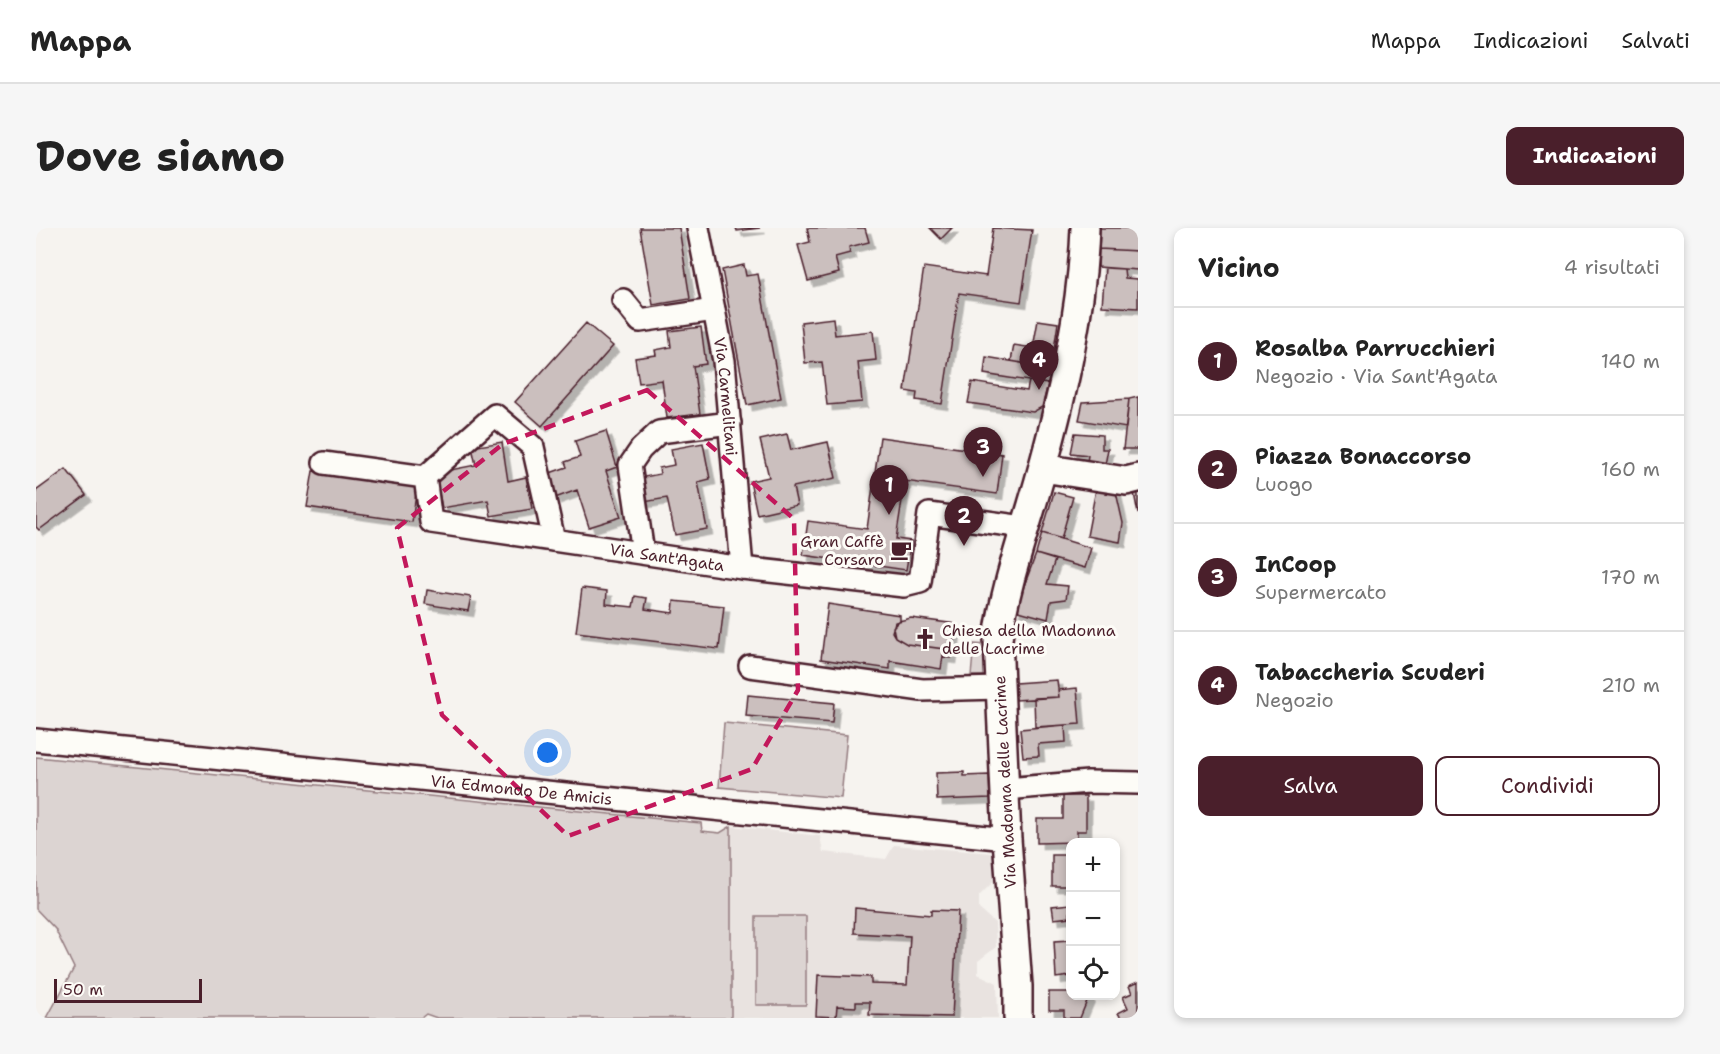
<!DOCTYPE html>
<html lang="it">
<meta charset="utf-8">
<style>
:root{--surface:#fff;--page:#f6f6f6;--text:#222;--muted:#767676;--line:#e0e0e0;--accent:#4a1f2b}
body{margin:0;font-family:"Shantell Sans",sans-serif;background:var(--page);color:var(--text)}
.controls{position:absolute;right:18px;bottom:18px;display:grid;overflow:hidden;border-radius:12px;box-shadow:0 3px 9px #0003}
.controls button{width:54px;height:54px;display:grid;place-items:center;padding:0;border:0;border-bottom:2px solid var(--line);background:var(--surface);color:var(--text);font:30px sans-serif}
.scale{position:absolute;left:18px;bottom:15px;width:148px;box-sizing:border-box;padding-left:6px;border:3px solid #4a1f2b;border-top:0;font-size:16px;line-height:21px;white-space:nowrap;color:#4a1f2b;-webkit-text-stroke:4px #fdfcf7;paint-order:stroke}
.you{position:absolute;left:512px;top:525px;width:21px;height:21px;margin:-15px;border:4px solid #fff;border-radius:50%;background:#1a73e8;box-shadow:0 0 0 9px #1a73e833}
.badge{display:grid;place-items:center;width:39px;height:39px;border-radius:50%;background:var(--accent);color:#fff;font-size:20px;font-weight:700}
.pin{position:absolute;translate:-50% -50px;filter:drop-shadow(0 2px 3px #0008)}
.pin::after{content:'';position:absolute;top:32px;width:21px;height:18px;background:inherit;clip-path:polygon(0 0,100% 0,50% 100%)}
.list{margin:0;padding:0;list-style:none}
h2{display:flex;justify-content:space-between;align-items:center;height:78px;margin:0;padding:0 24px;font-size:26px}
h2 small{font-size:20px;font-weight:400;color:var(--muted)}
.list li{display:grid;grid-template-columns:39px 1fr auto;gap:18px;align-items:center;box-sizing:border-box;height:108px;padding:0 24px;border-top:2px solid var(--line)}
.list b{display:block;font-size:22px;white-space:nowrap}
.list p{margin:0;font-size:20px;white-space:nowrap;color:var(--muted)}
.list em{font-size:20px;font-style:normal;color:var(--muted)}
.actions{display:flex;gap:12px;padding:18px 24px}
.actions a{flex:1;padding:14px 0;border:2px solid var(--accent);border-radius:12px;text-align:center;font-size:21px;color:var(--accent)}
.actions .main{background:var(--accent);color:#fff}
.icon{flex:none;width:33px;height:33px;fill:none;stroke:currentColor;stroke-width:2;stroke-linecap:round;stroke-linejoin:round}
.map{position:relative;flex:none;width:1102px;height:790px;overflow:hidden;border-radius:12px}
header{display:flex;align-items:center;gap:36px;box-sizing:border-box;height:84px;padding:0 30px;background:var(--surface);border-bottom:2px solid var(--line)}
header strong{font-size:28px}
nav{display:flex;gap:33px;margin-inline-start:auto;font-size:21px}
.intro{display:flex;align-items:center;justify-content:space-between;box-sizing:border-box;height:144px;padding:0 36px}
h1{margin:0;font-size:42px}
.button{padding:15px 27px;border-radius:12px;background:var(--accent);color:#fff;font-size:21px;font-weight:700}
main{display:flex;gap:36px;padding:0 36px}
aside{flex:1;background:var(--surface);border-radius:12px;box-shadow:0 3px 9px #0003}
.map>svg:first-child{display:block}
.built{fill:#e9e3e0}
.green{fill:#dcd4d2;stroke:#937a7e;stroke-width:1.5}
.building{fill:#cbbfbe;stroke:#4a1f2b;stroke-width:1.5;filter:url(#shadow)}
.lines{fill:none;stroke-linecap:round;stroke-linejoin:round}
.minor-casing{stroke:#4a1f2b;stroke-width:26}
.major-casing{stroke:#4a1f2b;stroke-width:32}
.minor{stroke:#fdfcf7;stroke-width:21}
.major{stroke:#fdfcf7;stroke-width:27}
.marked{fill:none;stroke:#c2185b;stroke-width:4.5;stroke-dasharray:12 8;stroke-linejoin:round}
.labels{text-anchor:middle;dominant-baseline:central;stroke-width:6;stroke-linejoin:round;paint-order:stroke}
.street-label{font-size:16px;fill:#4a1f2b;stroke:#fdfcf7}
.poi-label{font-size:16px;fill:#4a1f2b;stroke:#fdfcf7;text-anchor:end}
</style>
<header>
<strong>Mappa</strong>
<nav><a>Mappa</a><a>Indicazioni</a><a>Salvati</a></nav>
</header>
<div class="intro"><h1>Dove siamo</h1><a class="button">Indicazioni</a></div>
<main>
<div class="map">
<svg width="1102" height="790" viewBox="0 0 1102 790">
<defs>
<filter id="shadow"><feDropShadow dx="5.5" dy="5.5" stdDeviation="0" flood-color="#0004"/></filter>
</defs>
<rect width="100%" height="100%" fill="#f6f3ef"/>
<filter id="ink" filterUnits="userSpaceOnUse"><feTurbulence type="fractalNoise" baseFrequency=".0167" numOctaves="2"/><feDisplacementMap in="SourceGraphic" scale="12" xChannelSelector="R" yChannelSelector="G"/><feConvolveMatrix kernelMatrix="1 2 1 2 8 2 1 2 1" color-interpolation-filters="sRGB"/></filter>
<g filter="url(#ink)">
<path class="built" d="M695,598L784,608L787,624L850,631L858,617L956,625L958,653L943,668V681L959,695L960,719L942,733V746L961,755L962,790H695Z"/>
<path class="green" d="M938,416L952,417L950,448H935Z
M688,495L811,507L805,570L683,559Z
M0,529L665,595L666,603L684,605L695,598V790H401L390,786L385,790H11L38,740L19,701L0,681Z
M720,688H770V777H720Z"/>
<path class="building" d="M604,0H643L654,71L617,77Z
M700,0H724L701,3Z
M771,0H829L833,14L813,19L814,25L799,29L803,45L772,53L762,17L774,14Z
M894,0H916L905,11Z
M957,0L996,2L985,74L923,65L906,176L880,172L881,165L869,163L888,39L950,48Z
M1064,0H1102V23L1063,21Z
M1063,21L1102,23V42L1062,39Z
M708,37L710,48L722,46L745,170L711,177L686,42Z
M1069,40L1088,41L1089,50L1102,51V80L1066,78Z
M797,90L799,107L837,103L840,132L822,134L826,174L791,177L786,134L769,135L765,94Z
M1002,92L1022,95L1015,140L975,133L978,117L997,120Z
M550,95L577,118L506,198L479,174Z
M665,99L670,136L657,138L664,186L631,190L626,152L603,155L599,130L620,127L619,122L635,119L633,103Z
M950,129L1015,140L1012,156L948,146Z
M993,153L1012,156L1006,179L997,184L932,175L936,154L991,163Z
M1102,169V221H1087L1093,171Z
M1093,171L1090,200L1043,192L1047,174Z
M570,203L581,239L570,243L585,289L553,299L541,262L519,270L511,246L531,239L529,234L544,229L539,213Z
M1039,205L1066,207V221H1072L1069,237L1051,234L1052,227L1035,225Z
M751,206L755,222L792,214L800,250L757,259L761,277L721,286L714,253L733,249L724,212Z
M844,209L966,226L961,266L869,253L860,311L875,313L870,342L767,327L772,293L831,301Z
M466,214L472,253L490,249L496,281L455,288L452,272L406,280L399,245L440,237L436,219Z
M667,215L674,251L662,254L671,301L639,307L631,270L608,274L603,250L624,246L623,240L638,237L635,221Z
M30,241L50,267L3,302L0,299V263Z
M277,243L381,259L376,294L271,279Z
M1060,261L1080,264L1087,295L1084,314L1051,308Z
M1018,264L1037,269L1025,311L1006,305Z
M1098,265H1102V286Z
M1006,305L1055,320L1049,340L1000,326Z
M1000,326L1019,332L1011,356L1032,358L1030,371L1015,373L1012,391L979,382Z
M546,360L571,363L570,376L597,379L599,368L611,370L609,381L637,385L638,373L688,378L683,421L540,404Z
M391,362L435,369L432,383L389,376Z
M792,376L864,387V392L857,399L859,409L871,416L908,421L905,441L854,433V441L785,431Z
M875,390L920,396L915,430L907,429L908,421L871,416L859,409L856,404L859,394Z
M1021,452L1023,469L980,472L979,455Z
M1041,460L1044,496L999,499L998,470L1023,469L1022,462Z
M712,467L798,475L796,495L710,488Z
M1029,497L1030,514L1002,516L1003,528L987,529L984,501Z
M928,544V548L953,547L954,570L901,572L900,545Z
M1027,568H1050V603H1041V614L1001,615V591H1027Z
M1016,627H1034V658H1016Z
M1034,676V689L1018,691L1016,678Z
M819,680L895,687V682L922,683L916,789L833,787L834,774H820V779L801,778L800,789L780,788L782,747L835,749V756L871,757L874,708L818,705Z
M1034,712V748L1020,750L1018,713Z
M1102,754V790H1085L1082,785L1092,780L1087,769L1096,765L1093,758Z
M1013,764H1034V768H1053L1044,790H1028V782H1013Z"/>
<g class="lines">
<defs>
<g id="minor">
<path id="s1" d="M662,0L688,133L706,340"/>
<path d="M587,72L604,93L678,82"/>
<path id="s2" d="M288,235L389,249L395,294L706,340L868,358L884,354L893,286L988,299"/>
<path d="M389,249L459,187L497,219L518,312"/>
<path d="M607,325L594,237L605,221L623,204L694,195"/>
<path d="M714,438L886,462L964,460"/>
<path id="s3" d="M0,512L971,611"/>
<path d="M969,561L1052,554L1102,555"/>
</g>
<path id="major" d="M1007,240L1090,253L1102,250
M982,790V758L971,611L962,411C970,351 992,296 1007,238C1028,161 1046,81 1049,0"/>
</defs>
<use href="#minor" class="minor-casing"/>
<use href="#major" class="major-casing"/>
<use href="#minor" class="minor"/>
<use href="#major" class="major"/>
</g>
</g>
<path class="marked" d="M611,162L758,291L762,462L716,541L532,608L406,487L361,300L467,216Z"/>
<defs>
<symbol id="cafe-bare" viewBox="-9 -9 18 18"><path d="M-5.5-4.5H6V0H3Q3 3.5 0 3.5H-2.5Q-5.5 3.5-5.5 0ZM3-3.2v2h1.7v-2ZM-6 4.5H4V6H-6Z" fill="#4a1f2b" stroke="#fdfcf7" stroke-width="2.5" paint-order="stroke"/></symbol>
<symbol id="church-bare" viewBox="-9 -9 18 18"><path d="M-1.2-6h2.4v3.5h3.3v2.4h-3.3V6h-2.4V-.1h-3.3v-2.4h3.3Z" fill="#4a1f2b" stroke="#fdfcf7" stroke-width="2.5" paint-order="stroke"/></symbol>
</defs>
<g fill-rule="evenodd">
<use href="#cafe-bare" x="850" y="307" width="30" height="30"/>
<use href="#church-bare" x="874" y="396" width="30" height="30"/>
</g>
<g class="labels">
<g class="street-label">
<text stroke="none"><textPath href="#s1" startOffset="171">Via Carmelitani</textPath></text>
<text stroke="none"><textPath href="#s2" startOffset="386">Via Sant'Agata</textPath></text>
<text transform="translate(969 554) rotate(-93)">Via Madonna delle Lacrime</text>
<text stroke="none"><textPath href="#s3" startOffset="488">Via Edmondo De Amicis</textPath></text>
</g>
<g class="poi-label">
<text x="848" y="313">Gran Caffè<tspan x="848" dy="18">Corsaro</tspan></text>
<text x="906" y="402" text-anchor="start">Chiesa della Madonna<tspan x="906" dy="18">delle Lacrime</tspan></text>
</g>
</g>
</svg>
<div class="controls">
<button>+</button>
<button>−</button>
<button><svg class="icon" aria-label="locate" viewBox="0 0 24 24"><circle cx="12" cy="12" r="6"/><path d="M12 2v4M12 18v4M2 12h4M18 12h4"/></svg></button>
</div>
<div class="scale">50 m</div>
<div class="you"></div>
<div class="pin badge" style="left:853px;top:287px">1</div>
<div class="pin badge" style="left:928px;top:318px">2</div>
<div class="pin badge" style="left:947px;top:249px">3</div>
<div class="pin badge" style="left:1003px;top:162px">4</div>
</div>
<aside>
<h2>Vicino<small>4 risultati</small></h2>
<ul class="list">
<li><span class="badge">1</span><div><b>Rosalba Parrucchieri</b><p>Negozio · Via Sant'Agata</p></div><em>140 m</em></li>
<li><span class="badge">2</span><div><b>Piazza Bonaccorso</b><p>Luogo</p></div><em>160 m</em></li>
<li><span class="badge">3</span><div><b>InCoop</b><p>Supermercato</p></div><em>170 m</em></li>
<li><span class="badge">4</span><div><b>Tabaccheria Scuderi</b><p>Negozio</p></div><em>210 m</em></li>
</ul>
<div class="actions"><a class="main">Salva</a><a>Condividi</a></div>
</aside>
</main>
